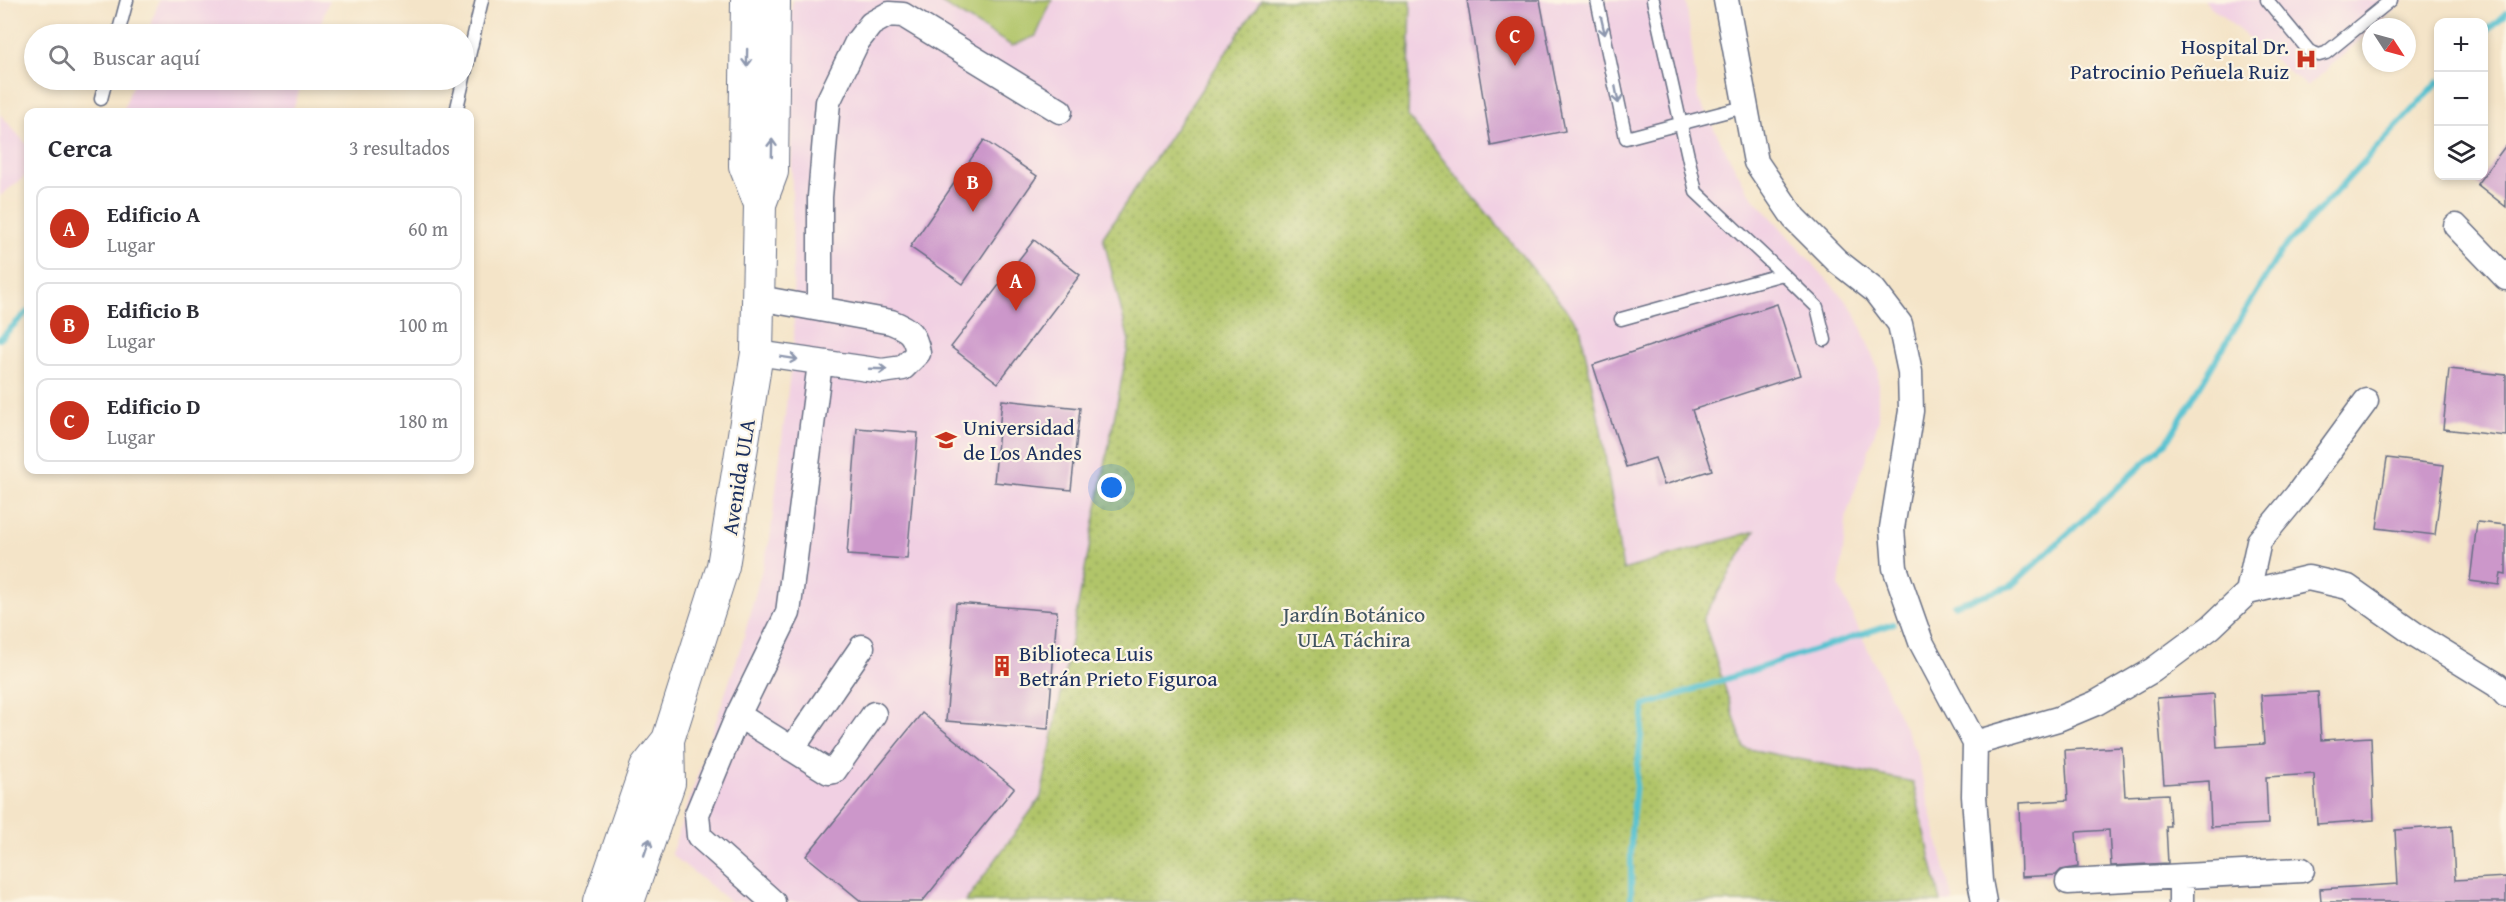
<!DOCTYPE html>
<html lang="es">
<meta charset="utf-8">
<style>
:root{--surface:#fff;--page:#f7f7f7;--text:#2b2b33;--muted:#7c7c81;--line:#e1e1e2;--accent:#c8321e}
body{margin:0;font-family:"Gentium Book Plus",serif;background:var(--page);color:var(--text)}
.controls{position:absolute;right:18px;top:18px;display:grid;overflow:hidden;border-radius:12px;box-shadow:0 3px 9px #0003}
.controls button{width:54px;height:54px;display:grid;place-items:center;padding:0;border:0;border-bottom:2px solid var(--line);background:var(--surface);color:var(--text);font:30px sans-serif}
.compass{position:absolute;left:2362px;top:18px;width:54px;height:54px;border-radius:50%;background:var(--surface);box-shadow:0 3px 9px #0003;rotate:126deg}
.you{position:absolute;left:1112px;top:488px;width:21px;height:21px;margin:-15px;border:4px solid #fff;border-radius:50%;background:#1a73e8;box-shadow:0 0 0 9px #1a73e833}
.badge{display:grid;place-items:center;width:39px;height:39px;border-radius:50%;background:var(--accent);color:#fff;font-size:20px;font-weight:700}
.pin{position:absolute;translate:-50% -50px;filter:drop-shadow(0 2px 3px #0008)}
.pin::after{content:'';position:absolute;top:32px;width:21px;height:18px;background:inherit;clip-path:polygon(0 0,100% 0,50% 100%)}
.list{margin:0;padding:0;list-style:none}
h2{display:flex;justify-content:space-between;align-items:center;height:78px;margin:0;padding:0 24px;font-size:26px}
h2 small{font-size:20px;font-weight:400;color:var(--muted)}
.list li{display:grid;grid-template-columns:39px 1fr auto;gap:18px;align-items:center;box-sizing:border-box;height:84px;margin:0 12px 12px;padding:0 12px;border:2px solid var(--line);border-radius:12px}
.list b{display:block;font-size:22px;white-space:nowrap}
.list p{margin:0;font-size:20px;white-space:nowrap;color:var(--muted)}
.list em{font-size:20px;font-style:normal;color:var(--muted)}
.icon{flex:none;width:33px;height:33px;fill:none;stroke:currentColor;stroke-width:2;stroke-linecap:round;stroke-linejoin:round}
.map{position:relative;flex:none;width:2506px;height:902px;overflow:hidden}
.search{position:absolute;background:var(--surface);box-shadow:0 3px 9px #0003;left:24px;top:24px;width:450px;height:66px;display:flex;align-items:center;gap:15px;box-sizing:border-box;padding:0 21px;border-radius:33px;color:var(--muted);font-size:22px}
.panel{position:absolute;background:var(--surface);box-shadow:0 3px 9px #0003;left:24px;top:108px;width:450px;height:366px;border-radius:12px}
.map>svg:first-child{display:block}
.built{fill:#f1d0e3}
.grass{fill:url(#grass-dots);stroke:#667a64;stroke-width:1.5}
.pitch{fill:#b1c569;stroke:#667a64;stroke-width:1.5}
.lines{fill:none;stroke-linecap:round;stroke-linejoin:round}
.stream{stroke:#55c1d0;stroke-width:6}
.building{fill:#cc97ca}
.service-casing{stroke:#676e83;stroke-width:15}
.minor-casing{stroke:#676e83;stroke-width:27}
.tertiary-casing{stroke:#676e83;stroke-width:34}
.service{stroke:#fff;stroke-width:12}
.minor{stroke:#fff;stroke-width:24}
.tertiary{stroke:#fff;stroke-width:32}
.oneway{stroke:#8d97ae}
.labels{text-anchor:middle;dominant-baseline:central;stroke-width:4.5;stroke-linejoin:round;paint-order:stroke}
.poi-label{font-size:22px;fill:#1b2f5e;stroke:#fcf5e5;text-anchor:start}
.street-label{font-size:22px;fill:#1b2f5e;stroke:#fcf5e5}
.park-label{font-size:22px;fill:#405461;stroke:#fcf5e5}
</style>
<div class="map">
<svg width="2506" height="902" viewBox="0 0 2506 902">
<defs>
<pattern id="grass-dots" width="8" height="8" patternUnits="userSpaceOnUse" patternTransform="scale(1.5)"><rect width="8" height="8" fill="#b1c569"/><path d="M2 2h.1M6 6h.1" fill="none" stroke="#8fa05a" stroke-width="1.8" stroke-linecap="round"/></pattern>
</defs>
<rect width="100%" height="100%" fill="#fcf5e5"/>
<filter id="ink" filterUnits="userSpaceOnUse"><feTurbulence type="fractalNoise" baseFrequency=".0167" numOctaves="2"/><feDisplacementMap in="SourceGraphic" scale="12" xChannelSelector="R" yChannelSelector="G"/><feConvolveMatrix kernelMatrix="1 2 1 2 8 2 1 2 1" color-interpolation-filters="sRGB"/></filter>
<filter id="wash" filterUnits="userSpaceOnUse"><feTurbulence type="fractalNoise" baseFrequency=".008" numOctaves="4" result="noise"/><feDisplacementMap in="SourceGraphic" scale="24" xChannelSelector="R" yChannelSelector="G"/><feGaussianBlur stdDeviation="1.35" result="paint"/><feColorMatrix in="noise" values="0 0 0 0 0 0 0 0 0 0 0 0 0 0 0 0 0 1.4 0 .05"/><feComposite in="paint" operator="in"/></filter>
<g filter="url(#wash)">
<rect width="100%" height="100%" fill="#f4e4c8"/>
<path class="built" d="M159,0H329L317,34H148Z
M792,0H1261L1104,237L1129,341L1041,797L965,902H730L671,854L742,644L770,539L794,340L790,42Z
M1411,0H1686L1698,99L1747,190L1854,310L1878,369V423L1847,513L1839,587L1916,752L1953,902H1941L1913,782L1744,749L1703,618L1755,532L1623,570L1601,430L1408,117Z
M2203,0H2405L2374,27H2371V30L2307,87Z
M134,80H303L292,112H123Z
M0,114L28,146V174L0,196Z"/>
<path class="grass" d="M1261,0H1411L1408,117L1580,326L1601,430L1623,570L1755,531L1703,618L1744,748L1913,782L1941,902H965L1041,797L1129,341L1103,237Z"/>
<path class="pitch" d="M936,0H1052L1036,36L1012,46Z"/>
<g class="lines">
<path class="stream" d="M2484,34L2506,13
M0,339L28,311
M1954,605L2011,586L2166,443L2281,251L2438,82
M1631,902V832L1644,706L1893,624"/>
</g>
<g id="blocks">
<path class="building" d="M1467,0H1540L1565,131L1491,146Z
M984,140L1037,176L963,284L910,247Z
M2506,145V207L2477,184Z
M1034,240L1080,275L998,383L951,347Z
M1777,304L1800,375L1692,410L1712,470L1664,485L1655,458L1626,467L1593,365Z
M2449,369L2506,375V436L2443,429Z
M1002,400L1080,408L1071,490L994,482Z
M857,428L918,433L907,559L847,555Z
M2387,458L2444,465L2435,535L2377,528Z
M2477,522L2506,525V575L2501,574L2499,585L2470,581Z
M956,603L1057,611L1048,729L946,721Z
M2318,692L2321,740L2371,737L2374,820L2317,824L2314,774L2266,777L2268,824L2211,827L2209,781L2164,784L2157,698L2214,694L2217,747L2264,744L2261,695Z
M922,713L1014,788L922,902H862L806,856Z
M2122,747L2125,796L2168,794L2170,826H2166L2168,863L2111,866L2109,830L2076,832L2078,867L2061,870L2056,875L2021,877L2019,803L2068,800L2065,750Z
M2452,826L2455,880L2506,877V902H2321L2320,889L2398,884L2395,830Z"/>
</g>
</g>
<g filter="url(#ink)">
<use href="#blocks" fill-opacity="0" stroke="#676e83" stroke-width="1.5"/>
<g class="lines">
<defs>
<path id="service" d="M1597,0L1626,138L1744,107
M2267,0L2309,51L2319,55L2326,53L2391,0
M118,34L127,0
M101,99L106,80
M456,112L482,0
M1783,274L1817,307L1825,340
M1621,319L1783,274L1696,192L1653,0"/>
<path id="minor" d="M1726,0L1756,162L1794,218L1837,261L1874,290L1900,324L1910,372L1911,411L1892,528L1895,568L1921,642L1975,743L1974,796L1980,881L1984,902
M2456,226L2506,278
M820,308V197L828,102L857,42L871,24L889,14L903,15L1060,111
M757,353L882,371L903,368L918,353C915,334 909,329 891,322L759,298
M2248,592L2259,541L2297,495L2366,401
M738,715L829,772L834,771L874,714
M1975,743L2058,719L2096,703L2153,670L2211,627L2248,592L2308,578L2348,587L2416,635L2497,685L2506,695
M792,749L862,647
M2181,877V902
M2068,882L2302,870
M773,902L699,836L697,814L738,715L788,613L820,363"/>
<path id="tertiary" d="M747,0L745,166L760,204
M600,902L646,768L668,740L723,566L757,353L760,204L772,172L774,0
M628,902L669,783L668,740"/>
</defs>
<use href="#service" class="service-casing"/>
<use href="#minor" class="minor-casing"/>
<use href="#tertiary" class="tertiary-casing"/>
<use href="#service" class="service"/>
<use href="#minor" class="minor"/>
<use href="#tertiary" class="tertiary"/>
</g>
<defs><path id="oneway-shaft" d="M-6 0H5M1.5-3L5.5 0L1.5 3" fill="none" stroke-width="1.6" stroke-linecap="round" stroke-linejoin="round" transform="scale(1.5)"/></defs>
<g class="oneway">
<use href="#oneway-shaft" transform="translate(1603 26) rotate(77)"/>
<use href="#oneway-shaft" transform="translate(747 58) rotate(91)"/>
<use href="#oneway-shaft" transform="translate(1617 95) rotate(79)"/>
<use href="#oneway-shaft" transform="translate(772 148) rotate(-89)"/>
<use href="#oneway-shaft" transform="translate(789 358) rotate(9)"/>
<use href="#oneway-shaft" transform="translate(878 369) rotate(2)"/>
<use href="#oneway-shaft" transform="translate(647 847) rotate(-71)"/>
</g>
</g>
<defs>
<symbol id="hospital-bare" viewBox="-9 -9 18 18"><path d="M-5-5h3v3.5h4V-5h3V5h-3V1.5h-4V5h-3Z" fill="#c8321e" stroke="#fcf5e5" stroke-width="2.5" paint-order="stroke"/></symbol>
<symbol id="university-bare" viewBox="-9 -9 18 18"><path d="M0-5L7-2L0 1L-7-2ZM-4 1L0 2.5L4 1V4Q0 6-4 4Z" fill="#c8321e" stroke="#fcf5e5" stroke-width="2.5" paint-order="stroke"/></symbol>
<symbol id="building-bare" viewBox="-9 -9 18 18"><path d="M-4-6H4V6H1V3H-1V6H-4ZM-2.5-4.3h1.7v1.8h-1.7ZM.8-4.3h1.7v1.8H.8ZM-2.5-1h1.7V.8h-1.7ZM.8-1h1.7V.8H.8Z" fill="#c8321e" stroke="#fcf5e5" stroke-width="2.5" paint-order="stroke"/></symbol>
</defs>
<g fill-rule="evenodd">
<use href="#hospital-bare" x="2291" y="44" width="30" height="30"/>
<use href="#university-bare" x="931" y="425" width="30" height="30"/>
<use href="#building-bare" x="987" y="651" width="30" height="30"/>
</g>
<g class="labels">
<g class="poi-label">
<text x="2289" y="46" text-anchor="end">Hospital Dr.<tspan x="2289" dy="25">Patrocinio Peñuela Ruiz</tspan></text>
<text x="963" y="427">Universidad<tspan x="963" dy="25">de Los Andes</tspan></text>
<text x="1019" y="653">Biblioteca Luis<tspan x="1019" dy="25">Betrán Prieto Figuroa</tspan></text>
</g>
<g class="street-label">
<text transform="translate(738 477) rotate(-81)">Avenida ULA</text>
</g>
<g class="park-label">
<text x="1354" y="614">Jardín Botánico<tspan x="1354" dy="25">ULA Táchira</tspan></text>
</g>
</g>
</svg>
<div class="controls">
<button>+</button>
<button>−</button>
<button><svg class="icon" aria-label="layers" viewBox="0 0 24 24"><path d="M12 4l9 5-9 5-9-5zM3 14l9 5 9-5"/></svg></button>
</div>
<svg class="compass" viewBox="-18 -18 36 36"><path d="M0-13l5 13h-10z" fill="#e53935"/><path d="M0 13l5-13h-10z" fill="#7c7c81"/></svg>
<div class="you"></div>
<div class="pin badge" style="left:1016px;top:311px">A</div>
<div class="pin badge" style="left:973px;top:212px">B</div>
<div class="pin badge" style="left:1515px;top:66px">C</div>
<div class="search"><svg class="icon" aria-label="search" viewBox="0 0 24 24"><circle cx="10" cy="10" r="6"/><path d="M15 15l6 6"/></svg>Buscar aquí</div>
<section class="panel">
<h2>Cerca<small>3 resultados</small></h2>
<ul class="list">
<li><span class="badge">A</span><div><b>Edificio A</b><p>Lugar</p></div><em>60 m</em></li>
<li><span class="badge">B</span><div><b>Edificio B</b><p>Lugar</p></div><em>100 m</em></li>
<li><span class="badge">C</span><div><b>Edificio D</b><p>Lugar</p></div><em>180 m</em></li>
</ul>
</section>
</div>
